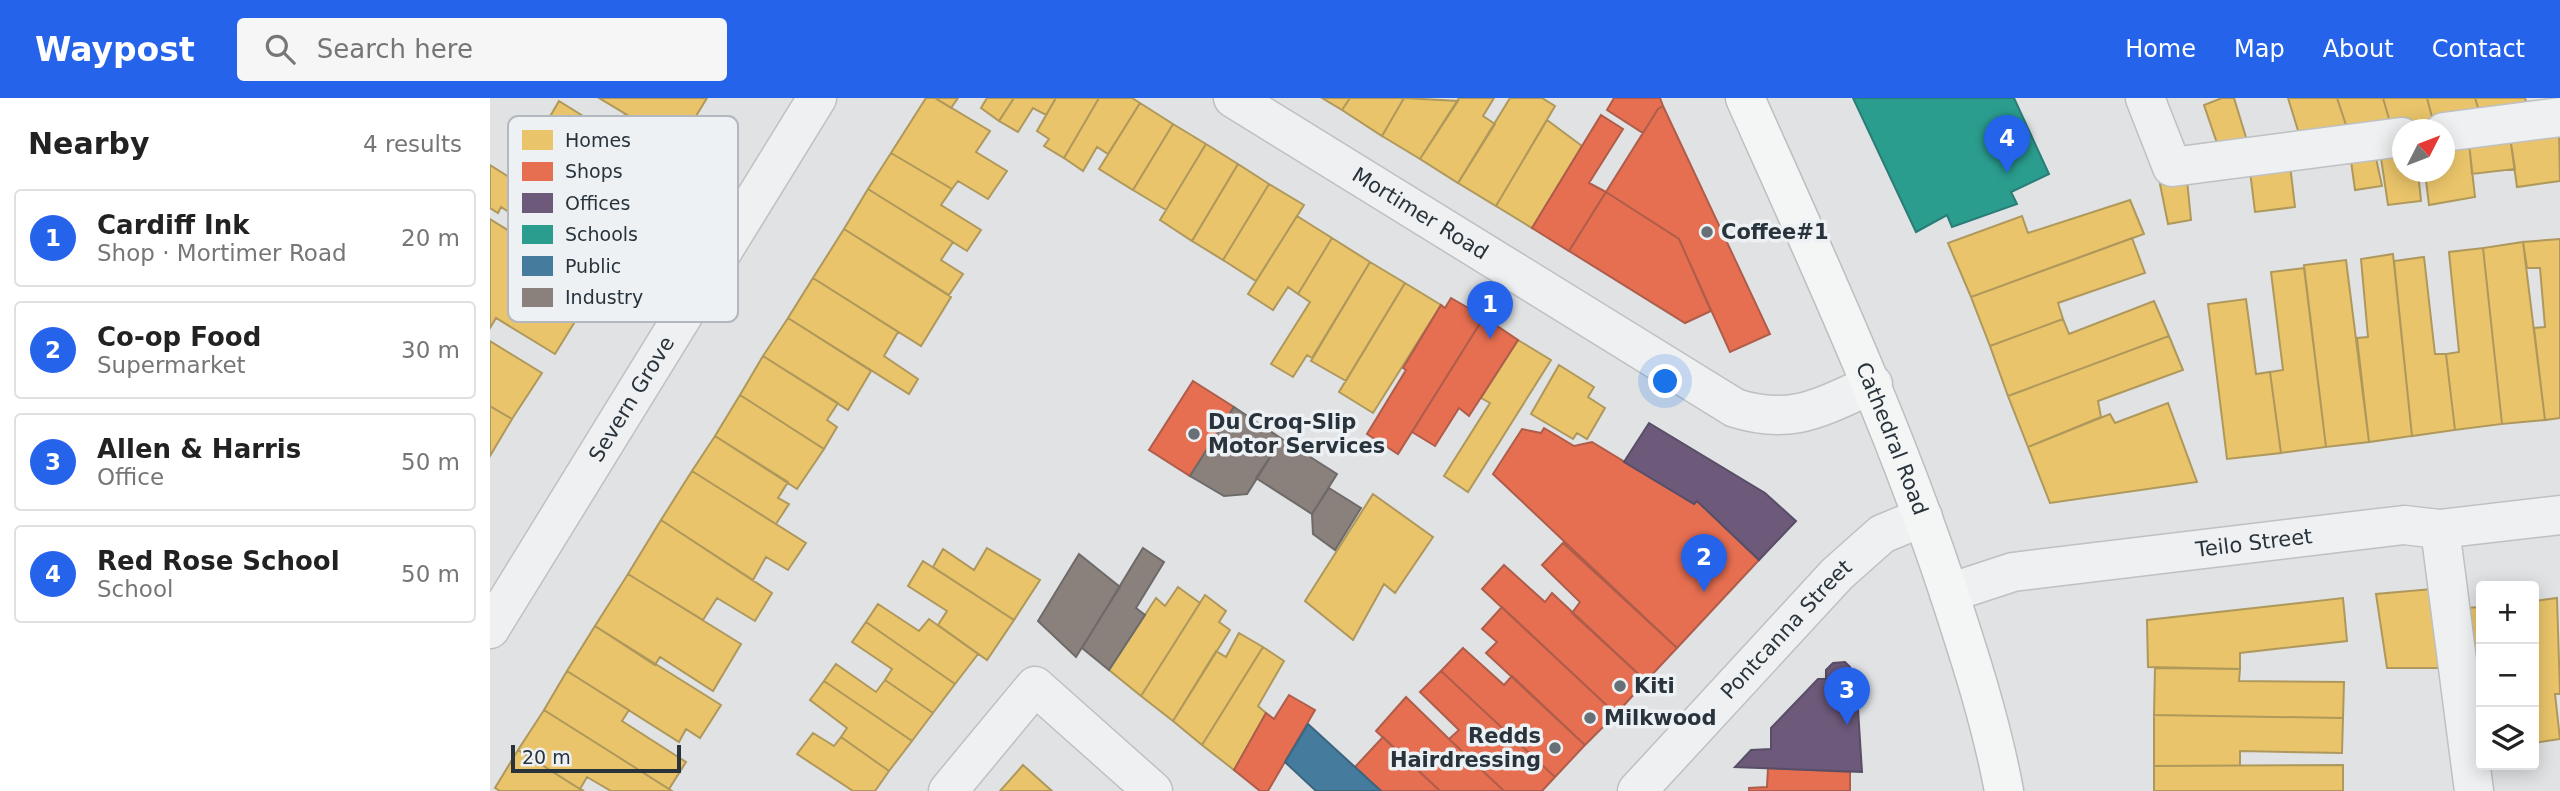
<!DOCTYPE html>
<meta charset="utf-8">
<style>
:root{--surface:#fff;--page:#f6f6f6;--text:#222;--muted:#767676;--line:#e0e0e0;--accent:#2563eb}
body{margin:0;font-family:"DejaVu Sans",sans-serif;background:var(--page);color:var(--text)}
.controls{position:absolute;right:21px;bottom:21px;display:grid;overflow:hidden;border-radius:7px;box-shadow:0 4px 18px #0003}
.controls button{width:63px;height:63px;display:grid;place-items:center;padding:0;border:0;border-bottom:2px solid var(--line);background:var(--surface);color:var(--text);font:35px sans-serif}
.compass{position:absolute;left:1902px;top:21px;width:63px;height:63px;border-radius:50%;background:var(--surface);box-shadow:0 4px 18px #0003;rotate:48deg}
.scale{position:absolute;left:21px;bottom:18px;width:170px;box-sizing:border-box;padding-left:7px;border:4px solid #28333c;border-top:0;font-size:19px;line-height:24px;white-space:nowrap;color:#28333c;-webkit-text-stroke:5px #edf1f4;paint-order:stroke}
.you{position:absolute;left:1176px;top:284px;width:24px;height:24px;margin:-18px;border:5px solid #fff;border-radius:50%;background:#1a73e8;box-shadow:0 0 0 10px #1a73e833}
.badge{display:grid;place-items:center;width:46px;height:46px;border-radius:50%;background:var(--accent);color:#fff;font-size:23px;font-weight:700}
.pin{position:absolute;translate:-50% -58px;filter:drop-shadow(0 2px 4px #0008)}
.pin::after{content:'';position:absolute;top:37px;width:24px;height:21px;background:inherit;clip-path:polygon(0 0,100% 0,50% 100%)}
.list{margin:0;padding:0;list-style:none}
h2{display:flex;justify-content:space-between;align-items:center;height:91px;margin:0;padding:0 28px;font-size:30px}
h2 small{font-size:23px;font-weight:400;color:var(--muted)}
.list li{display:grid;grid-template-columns:46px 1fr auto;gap:21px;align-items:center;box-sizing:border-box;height:98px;margin:0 14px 14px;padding:0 14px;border:2px solid var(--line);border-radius:7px}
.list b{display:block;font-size:26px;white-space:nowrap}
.list p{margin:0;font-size:23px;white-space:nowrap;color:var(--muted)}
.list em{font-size:23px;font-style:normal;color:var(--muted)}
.icon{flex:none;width:38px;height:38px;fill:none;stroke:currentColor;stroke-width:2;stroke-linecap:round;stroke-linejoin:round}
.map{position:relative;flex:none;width:2070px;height:693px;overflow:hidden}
header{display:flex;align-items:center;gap:42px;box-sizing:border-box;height:98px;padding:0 35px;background:var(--accent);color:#fff}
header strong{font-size:33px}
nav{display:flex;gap:38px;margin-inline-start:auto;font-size:24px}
.search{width:490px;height:63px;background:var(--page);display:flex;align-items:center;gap:18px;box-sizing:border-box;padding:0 24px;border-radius:7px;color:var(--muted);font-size:26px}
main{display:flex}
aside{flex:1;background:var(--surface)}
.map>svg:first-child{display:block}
.homes{fill:#e9c46a;stroke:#af985c;stroke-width:2}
.shops{fill:#e76f51;stroke:#ae5d4b;stroke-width:2}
.offices{fill:#6d597a;stroke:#584e67;stroke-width:2}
.schools{fill:#2a9d8f;stroke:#297d76;stroke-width:2}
.public{fill:#457b9d;stroke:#3c6580;stroke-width:2}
.industry{fill:#8a817c;stroke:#6d6a69;stroke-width:2}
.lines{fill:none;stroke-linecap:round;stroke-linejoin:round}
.minor-casing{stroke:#bec0c2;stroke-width:41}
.major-casing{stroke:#bcbfc2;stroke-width:41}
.minor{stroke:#eff0f1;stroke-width:38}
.major{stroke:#f4f5f5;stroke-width:38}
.poi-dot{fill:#687077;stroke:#edf1f4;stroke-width:2.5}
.labels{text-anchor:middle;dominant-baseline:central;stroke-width:7;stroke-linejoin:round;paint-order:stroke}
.street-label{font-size:21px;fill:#28333c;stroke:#edf1f4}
.poi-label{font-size:21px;font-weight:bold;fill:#28333c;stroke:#edf1f4;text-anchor:start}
.key{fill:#edf1f4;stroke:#b2b8bd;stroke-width:2}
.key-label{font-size:19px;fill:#28333c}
</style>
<header>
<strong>Waypost</strong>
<div class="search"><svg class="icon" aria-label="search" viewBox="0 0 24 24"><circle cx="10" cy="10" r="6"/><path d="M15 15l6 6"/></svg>Search here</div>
<nav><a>Home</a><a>Map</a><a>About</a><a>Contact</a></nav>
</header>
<main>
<aside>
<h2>Nearby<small>4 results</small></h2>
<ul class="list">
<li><span class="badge">1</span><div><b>Cardiff Ink</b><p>Shop · Mortimer Road</p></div><em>20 m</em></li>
<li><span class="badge">2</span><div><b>Co-op Food</b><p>Supermarket</p></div><em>30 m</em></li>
<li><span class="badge">3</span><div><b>Allen &amp; Harris</b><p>Office</p></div><em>50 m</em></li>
<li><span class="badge">4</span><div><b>Red Rose School</b><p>School</p></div><em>50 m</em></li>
</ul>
</aside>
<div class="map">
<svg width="2070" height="693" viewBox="0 0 2070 693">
<rect width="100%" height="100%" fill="#e0e2e4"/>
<path class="homes" d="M109,0H217L195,36L176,24L169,36Z
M436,0H445L500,33L486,54L517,73L498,101L468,83L462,91L401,55Z
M445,0H468L461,10Z
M497,0H524L509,23L491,10Z
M524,0H566L556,17L543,10L528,34L509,23Z
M566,0H609L574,60L554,48L559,41L547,33Z
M609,0H642L650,5L618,56L607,49L593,73L574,60Z
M832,0H860L852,12Z
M860,0H914L892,38L852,12Z
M914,0L968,3L930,61L892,38Z
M969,0H1004L993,18L1005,26L968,85L930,61Z
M1020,0H1052L1065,8L1006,108L968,85Z
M1732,0H1744L1758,46L1729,51L1714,7Z
M1798,0H1847L1858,33L1810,39Z
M1847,0H1893L1901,28L1858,33Z
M1893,0H1937L1943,23L1901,28Z
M1937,0H1985L1990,16L1943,23Z
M1985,0H2035L2038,10L1990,16Z
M69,3L122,36L135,16L197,55L160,113L98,74L105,62L54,29Z
M650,5L683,26L643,92L609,71Z
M1057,22L1092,48L1042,130L1006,108Z
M683,26L716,46L676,112L643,92Z
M2069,34L2070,83L2027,89L2020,39Z
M2020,39L2025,71L1982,76L1979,45Z
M1979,45L1985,99L1939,107L1935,74H1954V48Z
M716,46L748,66L702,143L670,122Z
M401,55L462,91L451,107L491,132L477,153L378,91Z
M1912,57V74H1928L1931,103L1898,107L1891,60Z
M1886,60L1892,88L1865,92L1861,63Z
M748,66L779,86L733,162L702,143Z
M0,67L136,153L112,191L40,145L48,133L11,109L8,115L0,110Z
M1800,67L1805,109L1765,114L1760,73Z
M1697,82L1701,122L1678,126L1670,86Z
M779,86L814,107L766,183L733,162Z
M378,91L463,144L451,162L473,176L459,197L354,131Z
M1640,102L1654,136L1481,199L1458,145L1532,118L1538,135Z
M807,118L842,140L808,196L798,189L783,212L758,196Z
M0,121L107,188L65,256L6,220L0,230Z
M354,131L461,199L431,248L323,180Z
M842,140L880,164L822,260L817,257L803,279L781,266L820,204L808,196Z
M1642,140L1655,175L1568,205L1573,221L1500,248L1481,199Z
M2070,141V320L2055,322L2044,230L2055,229L2050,170H2037L2033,144Z
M2033,144L2055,322L2012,326L1993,150Z
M1993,150L2012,326L1965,332L1956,256L1969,254L1959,154Z
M1903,156L1922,338L1879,344L1867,240L1878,239L1871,161Z
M1934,159L1945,256H1956L1965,332L1922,338L1904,163Z
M1856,162L1879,344L1836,349L1814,167Z
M880,164L915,185L856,283L821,263Z
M1814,170L1836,349L1791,355L1780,274L1793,272L1781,174Z
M323,180L408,234L394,258L428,281L419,296L298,220Z
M915,185L951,207L883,315L849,294Z
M1756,201L1766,276L1780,274L1791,355L1737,361L1718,206Z
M1664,203L1679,238L1518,298L1500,248L1573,221L1579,236Z
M298,220L381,273L358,312L273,258Z
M1679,238L1693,272L1608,303L1611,319L1538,349L1518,298Z
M1028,242L1061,262L978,394L954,378L1000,305L991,300Z
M0,243L52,275L22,321L0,308Z
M273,258L348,305L337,322L347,329L334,351L250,297Z
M1069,267L1104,289L1098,299L1115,310L1097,341L1087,335L1083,341L1041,316Z
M250,297L334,351L307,391L225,338Z
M1678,305L1707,384L1560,405L1538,349L1620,316L1625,325Z
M0,308L22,321L0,358Z
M225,338L298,384L288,400L299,406L286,426L202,373Z
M202,373L316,445L298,472L276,459L263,482L171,422Z
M883,396L943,439L905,495L894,486L863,542L815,503Z
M171,422L282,495L265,523L227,500L213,522L138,476Z
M497,450L550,482L524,522L443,469L453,451L484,472Z
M433,463L524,522L497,562L448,527L457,513L418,488Z
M138,476L251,546L223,593L170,559L165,567L105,528Z
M688,489L710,505L651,598L619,572L666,500L675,508Z
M1942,491L1951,570H1897L1886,496Z
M715,497L736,513L729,524L740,532L683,623L651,598Z
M1853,500L1857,543L1750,555V571L1658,569L1657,522Z
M2067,500L2070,596H2065L2070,641L2044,645V503Z
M388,506L429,533L439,521L488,556L465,586L376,524Z
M1991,509V644L1974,510Z
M376,524L465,586L443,615L395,582L402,571L362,544Z
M105,528L231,607L210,640L196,631L189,644L77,573Z
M749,535L773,549L712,647L683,623L726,553L736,559Z
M773,549L794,563L768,608L776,615L744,672L712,647Z
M346,566L386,594L395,582L443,615L422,643L334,583Z
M1665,570L1750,571L1749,583L1854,584L1853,620L1664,617Z
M77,573L139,612L132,623L196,664L179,691L54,612Z
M334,583L422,643L399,673L351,639L357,630L320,602Z
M54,612L179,691L182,693H121L97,679L90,691L28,652Z
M1664,617L1853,620L1852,655L1750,653V668H1664Z
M323,635L344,648L351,639L399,673L385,693H363L307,656Z
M28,652L90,691L94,693H10L5,690Z
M533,667L562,693H510Z
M1853,667V693H1664V668Z"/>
<path class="shops" d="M1124,0H1170L1173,8L1168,11L1153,35L1117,12Z
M1173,8L1280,236L1240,254L1189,141L1116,94L1168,11Z
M1111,17L1133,31L1099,85L1116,94L1079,153L1042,130Z
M1116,94L1189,141L1221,213L1195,225L1079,153Z
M961,200L994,219L908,356L877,336L916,272L913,270L951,207L955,210Z
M994,219L1028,242L979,318L969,310L945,348L922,334Z
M703,283L744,309L700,378L659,352Z
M1054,330L1084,348L1102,344L1204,406L1207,403L1269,462L1187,550L1003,376L1032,331L1051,335Z
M1073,445L1187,550L1156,583L1082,515L1090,504L1052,467Z
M1014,467L1055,504L1062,495L1156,583L1126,616L992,491Z
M1012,509L1126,616L1095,647L996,555L1007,544L992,531Z
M973,550L1014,587L1022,578L1095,647L1065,679L951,573Z
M951,573L1065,679L1052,693H1014L959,641L969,632L930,594Z
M799,597L825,612L778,693H770L744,672L776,615L784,621Z
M916,599L959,641L1014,693H950L886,633Z
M893,639L950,693H891L865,669Z
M1278,670L1360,674V693H1259V690L1277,689Z"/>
<path class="offices" d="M1159,325L1275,395L1306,423L1269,462L1207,403L1204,406L1134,364Z
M1355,564L1360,569L1361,580H1366L1372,674L1245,669L1261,652L1281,651V630L1328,581H1336V572L1343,565Z"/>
<path class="schools" d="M1363,0H1524L1559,76L1521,94L1527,106L1462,129L1457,117L1426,134Z"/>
<path class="public" d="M818,626L865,669L891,693H826L795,664Z"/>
<path class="industry" d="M744,309L792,341L757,396L734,398L700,378Z
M792,341L847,376L822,416L766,380Z
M839,390L871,410L845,452L823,436L822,416Z
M653,450L674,464L646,510L655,517L619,572L592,550Z
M589,456L630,489L586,559L548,523Z"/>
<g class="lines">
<defs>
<g id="minor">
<path id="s1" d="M743,0L1245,310C1302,328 1331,309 1383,286"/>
<path d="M1655,0L1682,69L1912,39"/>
<path d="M1954,34L2070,19"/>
<path d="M1950,431L1984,693"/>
<path id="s2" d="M1459,495L1523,474L1914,427L1950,431L2070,417"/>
<path id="s3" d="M0,531L327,0"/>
<path d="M458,693L545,588L663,693"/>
<path id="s4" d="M1147,693L1347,476L1392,436L1433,419"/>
</g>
<g id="major">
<path id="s5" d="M1255,0C1327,161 1401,321 1457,489C1479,556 1501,623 1514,693"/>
</g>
</defs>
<use href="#minor" class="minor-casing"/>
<use href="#major" class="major-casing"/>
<use href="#minor" class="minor"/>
<use href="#major" class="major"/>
</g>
<g class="poi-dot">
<circle cx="1217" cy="134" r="7"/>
<circle cx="704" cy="336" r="7"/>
<circle cx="1130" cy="588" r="7"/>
<circle cx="1100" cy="620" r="7"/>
<circle cx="1065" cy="650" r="7"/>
</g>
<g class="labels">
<g class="street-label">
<text stroke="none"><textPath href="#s1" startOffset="220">Mortimer Road</textPath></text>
<text stroke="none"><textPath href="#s3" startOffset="270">Severn Grove</textPath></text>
<text stroke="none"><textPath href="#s5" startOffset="371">Cathedral Road</textPath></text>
<text stroke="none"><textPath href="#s2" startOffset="310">Teilo Street</textPath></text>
<text stroke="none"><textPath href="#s4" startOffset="220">Pontcanna Street</textPath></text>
</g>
<g class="poi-label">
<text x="1231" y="134">Coffee#1</text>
<text x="718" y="324">Du Croq-Slip<tspan x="718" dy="24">Motor Services</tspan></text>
<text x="1144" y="588">Kiti</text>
<text x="1114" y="620">Milkwood</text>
<text x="1051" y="638" text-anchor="end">Redds<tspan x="1051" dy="24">Hairdressing</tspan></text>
</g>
</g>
<rect x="18" y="18" width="230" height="206" rx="10" class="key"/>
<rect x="32" y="32" width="31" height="20" fill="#e9c46a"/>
<rect x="32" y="64" width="31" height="19" fill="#e76f51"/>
<rect x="32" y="95" width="31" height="20" fill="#6d597a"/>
<rect x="32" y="127" width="31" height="19" fill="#2a9d8f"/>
<rect x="32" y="158" width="31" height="20" fill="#457b9d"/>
<rect x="32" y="190" width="31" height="19" fill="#8a817c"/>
<g class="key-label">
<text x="75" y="49">Homes</text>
<text x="75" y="80">Shops</text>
<text x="75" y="112">Offices</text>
<text x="75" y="143">Schools</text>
<text x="75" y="175">Public</text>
<text x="75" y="206">Industry</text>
</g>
</svg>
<div class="controls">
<button>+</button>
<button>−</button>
<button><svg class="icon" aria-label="layers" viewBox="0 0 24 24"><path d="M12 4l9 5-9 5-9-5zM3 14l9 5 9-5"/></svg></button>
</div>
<svg class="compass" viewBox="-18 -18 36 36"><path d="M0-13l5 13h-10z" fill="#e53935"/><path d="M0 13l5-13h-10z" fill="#767676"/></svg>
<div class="scale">20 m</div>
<div class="you"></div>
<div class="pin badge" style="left:1000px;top:241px">1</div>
<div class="pin badge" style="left:1214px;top:494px">2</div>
<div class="pin badge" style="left:1357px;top:627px">3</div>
<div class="pin badge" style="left:1517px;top:75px">4</div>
</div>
</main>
